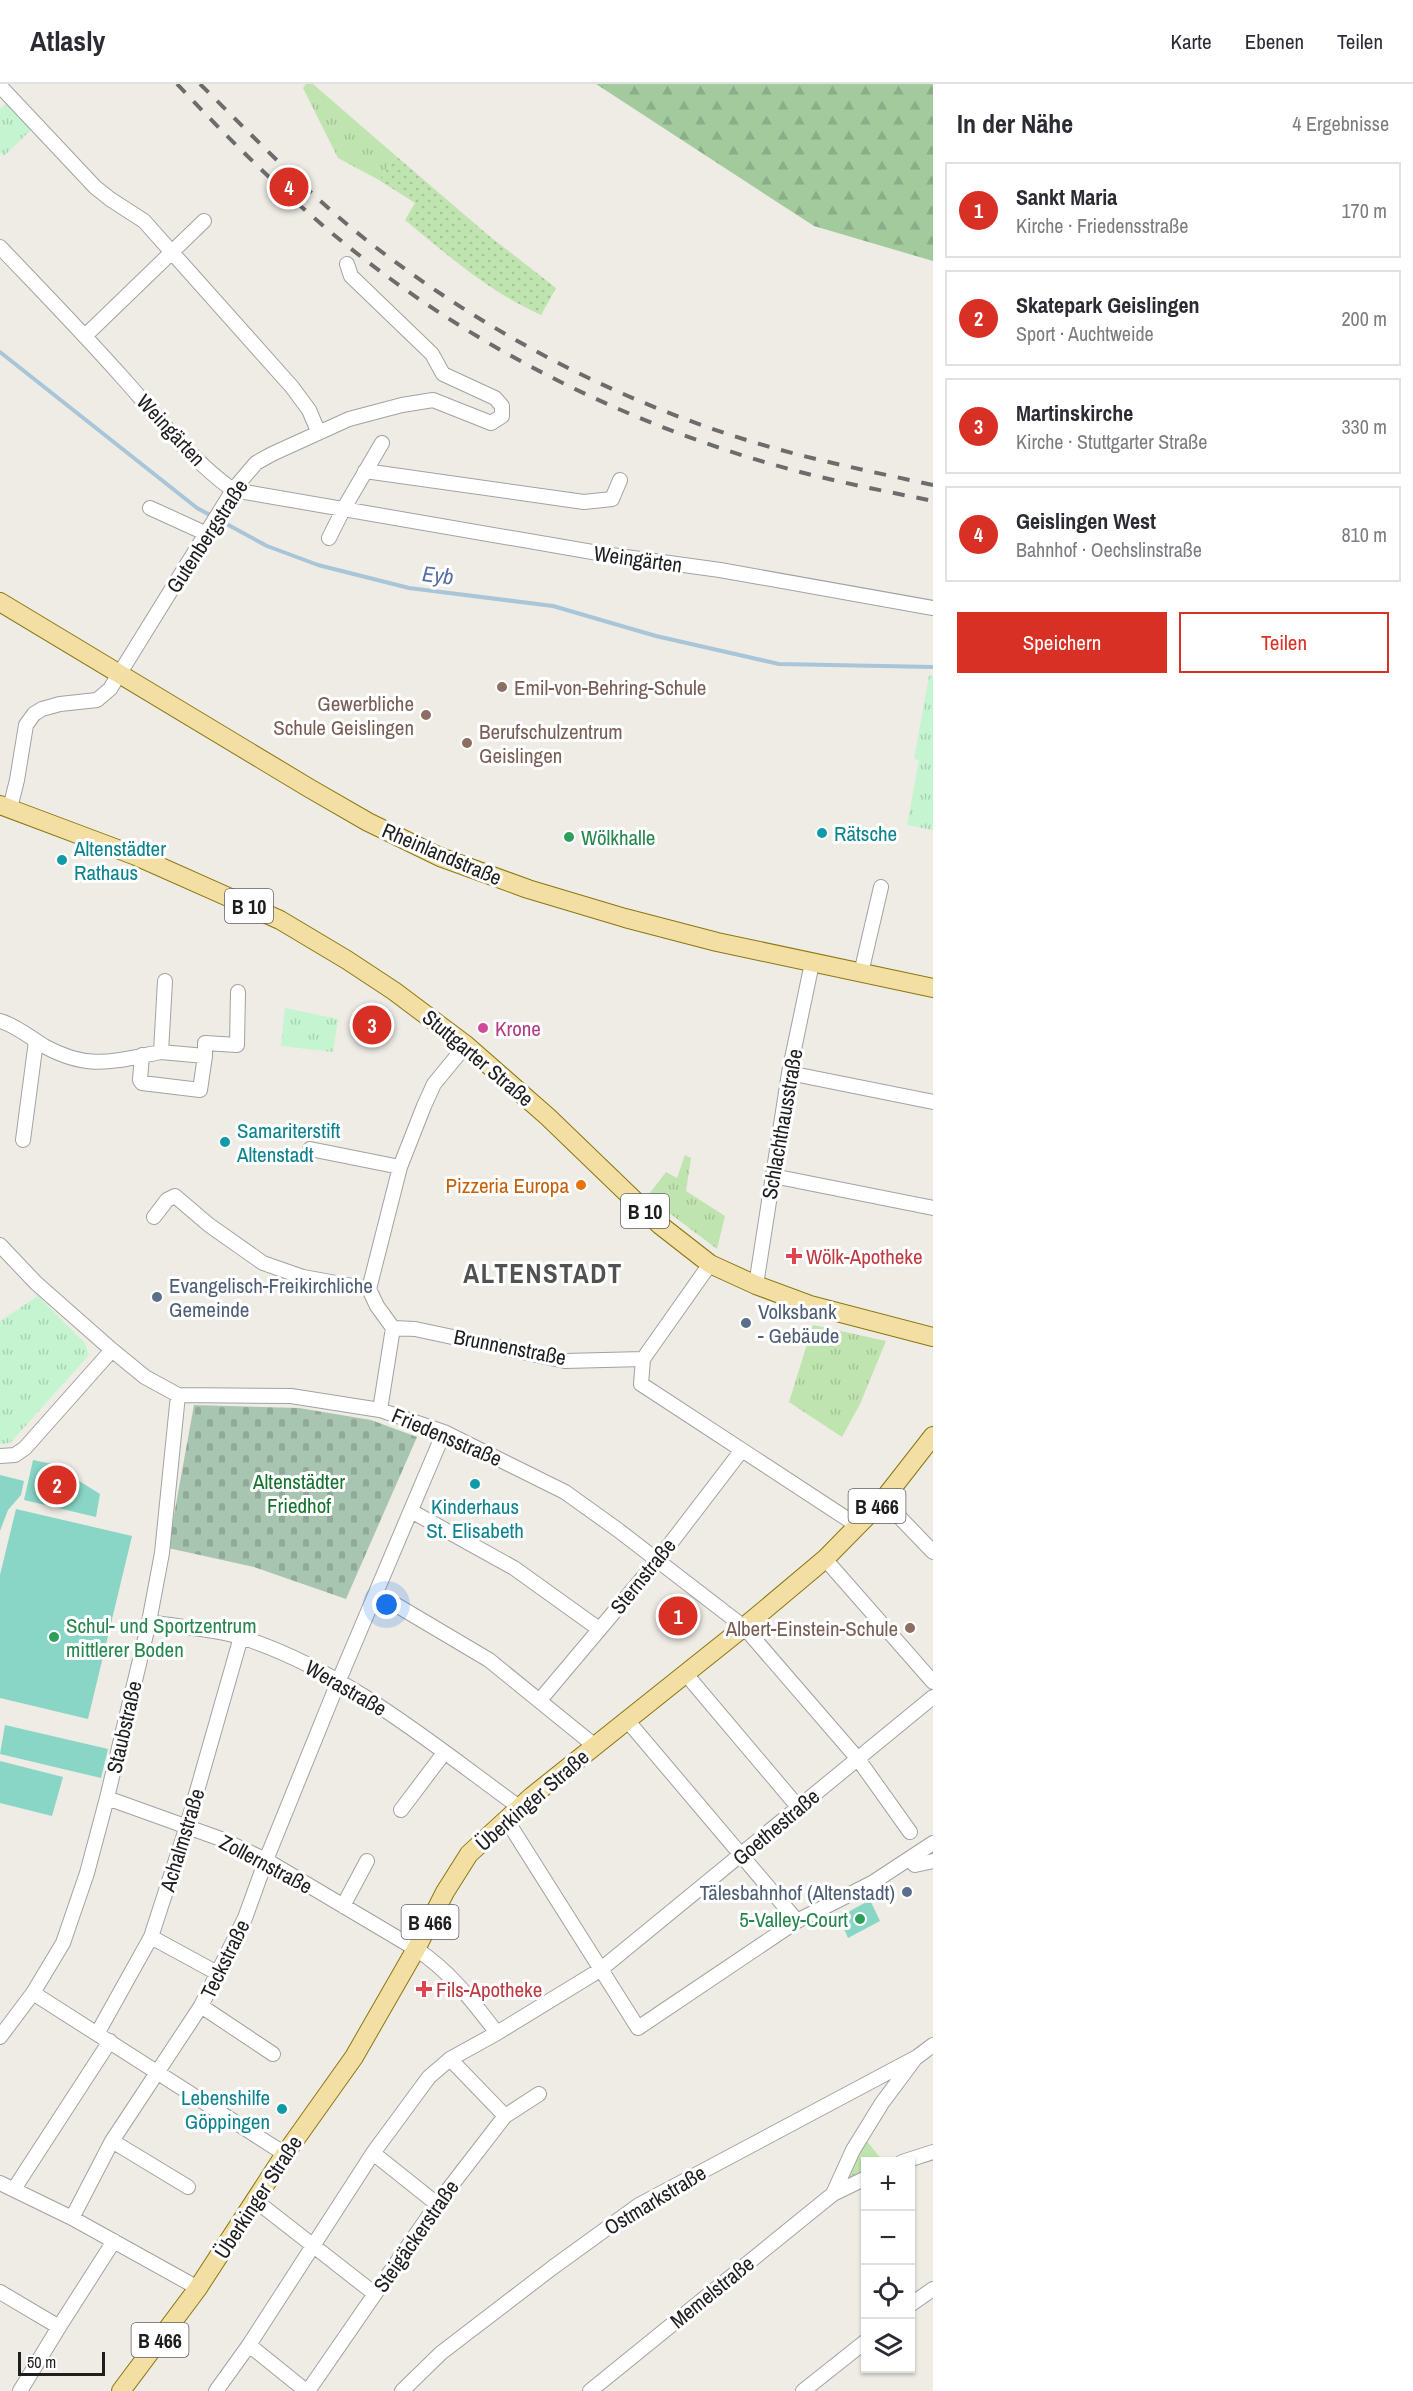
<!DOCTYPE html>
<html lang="de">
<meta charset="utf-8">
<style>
:root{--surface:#fff;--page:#f7f7f7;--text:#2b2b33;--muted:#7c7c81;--line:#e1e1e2;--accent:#d93025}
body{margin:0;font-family:"Archivo Narrow",sans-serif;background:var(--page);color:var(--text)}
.controls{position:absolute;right:18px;bottom:18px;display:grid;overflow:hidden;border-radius:0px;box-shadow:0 2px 4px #0004}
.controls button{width:54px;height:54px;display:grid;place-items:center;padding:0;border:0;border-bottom:2px solid var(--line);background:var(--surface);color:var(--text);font:30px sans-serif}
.scale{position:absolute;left:18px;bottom:15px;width:87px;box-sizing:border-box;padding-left:6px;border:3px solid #1e1e1e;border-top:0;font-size:16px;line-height:21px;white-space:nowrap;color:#1e1e1e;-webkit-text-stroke:4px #fff;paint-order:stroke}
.you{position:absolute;left:387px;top:1521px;width:21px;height:21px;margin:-15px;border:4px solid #fff;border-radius:50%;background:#1a73e8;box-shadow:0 0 0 9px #1a73e833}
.badge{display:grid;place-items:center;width:39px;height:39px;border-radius:50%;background:var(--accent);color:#fff;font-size:20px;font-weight:700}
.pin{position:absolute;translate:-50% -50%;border:3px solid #fff;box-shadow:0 2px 6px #0006}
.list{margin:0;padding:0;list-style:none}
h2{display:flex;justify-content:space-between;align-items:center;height:78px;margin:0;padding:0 24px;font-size:26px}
h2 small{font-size:20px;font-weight:400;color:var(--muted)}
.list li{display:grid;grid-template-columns:39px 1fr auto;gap:18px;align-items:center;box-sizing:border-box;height:96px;margin:0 12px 12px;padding:0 12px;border:2px solid var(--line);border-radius:0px}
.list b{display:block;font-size:22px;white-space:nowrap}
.list p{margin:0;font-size:20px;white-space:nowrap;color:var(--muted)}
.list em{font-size:20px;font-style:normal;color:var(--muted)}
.actions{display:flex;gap:12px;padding:18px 24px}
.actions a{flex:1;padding:14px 0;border:2px solid var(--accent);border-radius:0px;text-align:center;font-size:21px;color:var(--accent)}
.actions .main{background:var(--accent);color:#fff}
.icon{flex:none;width:33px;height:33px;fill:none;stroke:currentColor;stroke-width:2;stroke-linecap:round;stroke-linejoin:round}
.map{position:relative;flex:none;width:933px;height:2307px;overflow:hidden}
header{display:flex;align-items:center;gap:36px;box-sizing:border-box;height:84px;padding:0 30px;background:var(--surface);border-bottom:2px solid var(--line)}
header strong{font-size:28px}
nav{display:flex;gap:33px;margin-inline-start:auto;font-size:21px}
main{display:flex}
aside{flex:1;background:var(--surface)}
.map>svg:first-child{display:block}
.grass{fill:url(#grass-tufts)}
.forest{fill:url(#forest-firs)}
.cemetery{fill:url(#cemetery-stones)}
.park{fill:url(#park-tufts)}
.garden{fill:url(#garden-dots)}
.pitch{fill:#89d6c6}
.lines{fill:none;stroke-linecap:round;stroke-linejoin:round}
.stream{stroke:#a9c5d8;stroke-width:4}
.minor-casing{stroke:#a2a2a2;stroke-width:16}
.major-casing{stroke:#8a770d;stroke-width:20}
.minor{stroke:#fff;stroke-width:14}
.major{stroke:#f3dfa4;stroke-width:18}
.rail{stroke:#6c6c6c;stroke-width:4;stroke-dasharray:12 12;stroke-linecap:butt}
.education-dot{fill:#8d6e63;stroke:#fff;stroke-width:2}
.culture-dot{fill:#0f9aa8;stroke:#fff;stroke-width:2}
.leisure-dot{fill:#2e9e5b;stroke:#fff;stroke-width:2}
.hotel-dot{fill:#d1479c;stroke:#fff;stroke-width:2}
.food-dot{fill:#e8710a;stroke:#fff;stroke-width:2}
.health-dot{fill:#e0444e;stroke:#fff;stroke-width:2}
.service-dot{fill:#5c6f8a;stroke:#fff;stroke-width:2}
.labels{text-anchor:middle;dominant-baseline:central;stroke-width:6;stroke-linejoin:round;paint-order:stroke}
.shield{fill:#fff;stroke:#626262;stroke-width:1.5}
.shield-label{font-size:20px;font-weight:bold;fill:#1e1e1e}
.street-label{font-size:21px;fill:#1e1e1e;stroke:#fff}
.education-label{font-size:21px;fill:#785e54;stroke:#fff;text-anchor:start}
.culture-label{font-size:21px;fill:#0d838f;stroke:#fff;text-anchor:start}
.leisure-label{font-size:21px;fill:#27864d;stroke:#fff;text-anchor:start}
.hotel-label{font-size:21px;fill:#b23c85;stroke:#fff;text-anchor:start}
.food-label{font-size:21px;fill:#c56008;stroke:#fff;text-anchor:end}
.health-label{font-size:21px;fill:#be3a42;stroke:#fff;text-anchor:start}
.service-label{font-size:21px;fill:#4e5e75;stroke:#fff;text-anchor:start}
.park-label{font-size:21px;fill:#15722e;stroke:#fff}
.water-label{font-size:22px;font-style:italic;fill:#536da5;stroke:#fff}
.district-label{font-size:27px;font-weight:bold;letter-spacing:1.5px;fill:#515151;stroke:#fff}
</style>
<header>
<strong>Atlasly</strong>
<nav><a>Karte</a><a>Ebenen</a><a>Teilen</a></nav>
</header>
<main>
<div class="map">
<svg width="933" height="2307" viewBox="0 0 933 2307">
<defs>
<pattern id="grass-tufts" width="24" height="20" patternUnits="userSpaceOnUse" patternTransform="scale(1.5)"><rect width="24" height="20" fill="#bfe4af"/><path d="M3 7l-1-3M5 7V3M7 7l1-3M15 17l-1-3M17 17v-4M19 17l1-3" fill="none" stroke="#a4c396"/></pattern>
<pattern id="forest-firs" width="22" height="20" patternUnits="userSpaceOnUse" patternTransform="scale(1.5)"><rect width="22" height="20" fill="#a2ca9d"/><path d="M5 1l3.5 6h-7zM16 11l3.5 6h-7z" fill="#8bad87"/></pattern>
<pattern id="cemetery-stones" width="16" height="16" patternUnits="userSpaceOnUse" patternTransform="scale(1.5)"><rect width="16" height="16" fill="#a8c5b1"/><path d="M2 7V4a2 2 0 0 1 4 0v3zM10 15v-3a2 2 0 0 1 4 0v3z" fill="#90a998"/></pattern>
<pattern id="park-tufts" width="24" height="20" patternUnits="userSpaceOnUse" patternTransform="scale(1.5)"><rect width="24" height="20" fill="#c5f4d1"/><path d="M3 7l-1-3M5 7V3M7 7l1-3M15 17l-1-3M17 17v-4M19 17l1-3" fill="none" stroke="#a9d1b3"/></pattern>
<pattern id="garden-dots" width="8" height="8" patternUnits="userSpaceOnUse" patternTransform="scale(1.5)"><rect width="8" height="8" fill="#bfe4af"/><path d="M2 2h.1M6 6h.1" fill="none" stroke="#a4c396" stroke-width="1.8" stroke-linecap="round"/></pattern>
</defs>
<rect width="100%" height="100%" fill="#eeece5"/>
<path class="grass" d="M306,0H313L396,72L379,96L338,74L303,4Z
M685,1071L691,1074L686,1107L725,1132L717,1165L668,1128L649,1110L666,1088L677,1094Z
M813,1241L886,1257L860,1320L842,1353L789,1318Z
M866,2056L883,2077L866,2078L865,2087L841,2102Z"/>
<path class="forest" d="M596,0H933V177L814,142Z"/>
<path class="cemetery" d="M194,1321L299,1324L371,1336L417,1353L346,1515L254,1483L168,1464Z"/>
<path class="park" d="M7,19L32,45L4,72L0,68V25Z
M933,591V746L907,741L919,676L914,675L929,592Z
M285,924L338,935L333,968L281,962Z
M38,1212L85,1259L89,1271L10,1359L0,1360V1237Z"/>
<path class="garden" d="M396,72L488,151L556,204L541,231C491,209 447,171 405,136L415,119L379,96Z"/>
<path class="pitch" d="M33,1376L52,1380L100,1410L96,1433L24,1416Z
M0,1391L24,1397L21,1411L8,1426L0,1447Z
M16,1425L132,1452L88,1635L0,1614V1491Z
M5,1641L108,1665L101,1694L0,1670Z
M0,1677L63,1693L52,1732L0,1719Z
M870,1816L880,1837L848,1854L839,1833Z"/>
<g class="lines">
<path class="stream" d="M0,268L197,424L267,462L318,481L409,504L553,522L656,552L779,580L933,583"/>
<defs>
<path id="minor" d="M0,2L95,103L110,115L144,137L292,303L309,326L318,347
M0,163C41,206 82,248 122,293C157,332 191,376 233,406L604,470L720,486L933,524
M85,252L204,137
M365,387L584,418L612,415L620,396
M150,424L207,450
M329,454L344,424L382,359
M10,724L17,696L26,641L34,630L42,625L60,620L97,616L110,605L233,406L256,379L272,370L349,335L402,321L433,316L491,339L502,332V322L495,314L443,290L432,270L351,192L347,180
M861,889L881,803
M0,937C15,941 31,954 44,962C89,987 114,977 161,968L165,897
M161,968L205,972V959L237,961L238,908
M142,971L140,996L142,999L200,1006L205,972
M789,989L933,1018
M23,1056L36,957
M310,1065L400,1083
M773,1092L933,1124
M154,1133L167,1116L175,1112L209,1141L263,1179L303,1193L369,1205
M0,1161L36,1199L112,1266L145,1293L178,1311L291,1312L380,1326L444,1348L565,1408L618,1446L744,1543L858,1675L910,1748
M756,1201L789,989L812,879
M393,1244L377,1222L369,1205L400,1083L424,1022L434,1000L466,961
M643,1275L710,1180
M380,1326L393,1244L415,1245L565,1277L643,1275L641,1300L858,1442
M0,1372L15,1371L25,1364L112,1266
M883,1416L933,1468
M411,1427L514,1484L599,1545
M825,1475L933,1598
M376,1509L489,1576L595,1662
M149,1538C178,1543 217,1545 244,1554C347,1588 432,1660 519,1723
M685,1589L799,1724
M540,1616L657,1477L742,1366
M626,1635L797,1837
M107,1714L221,1755L266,1776L416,1865C450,1887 473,1918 497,1949
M401,1726L444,1669
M506,1735L638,1944L797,1837L872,1799L933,1759
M909,1775L915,1781L933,1777
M343,1822L367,1777
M151,1853L219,1890
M33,1909L285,2070
M201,1922L273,1970
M97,1950L151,1853L187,1742L241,1553
M0,1953L33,1909L63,1859L87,1789L107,1714L149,1538L162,1469L178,1311
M450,1975L505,2032
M112,2057L188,2103
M373,2069L437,2120
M902,2078L933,2068
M0,2099L72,2134L198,2204
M14,2105L110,1957
M833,2110L853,2066L882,2019L914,1976
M256,2117L375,2210
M72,2134L112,2057L201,1922L245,1834L266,1776L339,1596L444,1348
M0,2208L59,2243L114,2157
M910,2221L933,2205
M249,2261L306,2307
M20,2307L59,2243
M216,2307L249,2261L373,2069L429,1993L450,1975L497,1949L600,1886L933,1613
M308,2307L437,2120L505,2032L539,2010
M402,2307L441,2269L552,2184L639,2121L917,1973L933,1961
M590,2307L833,2110L866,2094
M803,2307L866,2257"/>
<path id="major" d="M0,518L309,704L368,738L440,773L528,805L625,834L717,858L933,904
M0,721L136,772L280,836L347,876L394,907L466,961L548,1033L660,1141L710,1180L756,1201L810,1221L933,1253
M121,2307L198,2204L285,2070L354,1973L416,1865L445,1808L469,1770L531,1713L744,1543L825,1475L883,1416L933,1352"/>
</defs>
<use href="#minor" class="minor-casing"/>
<use href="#major" class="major-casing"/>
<use href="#minor" class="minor"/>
<use href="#major" class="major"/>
<path class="rail" d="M177,0C225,51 274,100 327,145C464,261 631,344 804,389C847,400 890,408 933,417
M200,0C254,53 306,108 365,155C485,249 623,321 770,363C823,378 878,389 933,401"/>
</g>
<g class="education-dot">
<circle cx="502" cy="603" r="6"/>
<circle cx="426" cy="631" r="6"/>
<circle cx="467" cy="659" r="6"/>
<circle cx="910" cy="1544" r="6"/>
</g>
<g class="culture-dot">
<circle cx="822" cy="749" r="6"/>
<circle cx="62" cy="776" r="6"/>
<circle cx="225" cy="1058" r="6"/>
<circle cx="475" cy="1400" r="6"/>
<circle cx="282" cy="2025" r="6"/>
</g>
<g class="leisure-dot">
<circle cx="569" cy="753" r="6"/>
<circle cx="54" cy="1553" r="6"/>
<circle cx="860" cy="1835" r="6"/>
</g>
<circle class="hotel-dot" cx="483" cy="944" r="6"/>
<circle class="food-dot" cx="581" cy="1101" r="6"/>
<g class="health-dot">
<path d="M791 1163h6v6h6v6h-6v6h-6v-6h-6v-6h6z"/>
<path d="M421 1896h6v6h6v6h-6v6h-6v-6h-6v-6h6z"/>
</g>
<g class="service-dot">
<circle cx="157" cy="1213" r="6"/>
<circle cx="746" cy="1239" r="6"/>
<circle cx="907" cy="1808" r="6"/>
</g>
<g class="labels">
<g class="shield">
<rect x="225" y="805" width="48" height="34" rx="4.5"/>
<rect x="621" y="1110" width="48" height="34" rx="4.5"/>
<rect x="848.5" y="1405" width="57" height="34" rx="4.5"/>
<rect x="401.5" y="1821" width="57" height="34" rx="4.5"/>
<rect x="131.5" y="2239" width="57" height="34" rx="4.5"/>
</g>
<g class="shield-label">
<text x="249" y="822">B 10</text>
<text x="645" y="1127">B 10</text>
<text x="877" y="1422">B 466</text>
<text x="430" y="1838">B 466</text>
<text x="160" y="2256">B 466</text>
</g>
<g class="street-label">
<text transform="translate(171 346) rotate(47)">Weingärten</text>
<text transform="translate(207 452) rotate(-57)">Gutenbergstraße</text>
<text transform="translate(638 475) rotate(8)">Weingärten</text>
<text transform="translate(442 770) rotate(23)">Rheinlandstraße</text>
<text transform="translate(478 974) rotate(40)">Stuttgarter Straße</text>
<text transform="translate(782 1040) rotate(-80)">Schlachthausstraße</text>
<text transform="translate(510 1263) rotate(11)">Brunnenstraße</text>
<text transform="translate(447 1353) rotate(23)">Friedensstraße</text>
<text transform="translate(643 1492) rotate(-51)">Sternstraße</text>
<text transform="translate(346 1604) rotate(30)">Werastraße</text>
<text transform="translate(124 1643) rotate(-77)">Staubstraße</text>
<text transform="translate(532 1716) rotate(-41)">Überkinger Straße</text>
<text transform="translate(776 1743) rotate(-40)">Goethestraße</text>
<text transform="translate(182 1756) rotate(-73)">Achalmstraße</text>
<text transform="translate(266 1780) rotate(28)">Zollernstraße</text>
<text transform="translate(225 1875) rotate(-64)">Teckstraße</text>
<text transform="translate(258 2113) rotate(-57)">Überkinger Straße</text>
<text transform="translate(655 2116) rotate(-31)">Ostmarkstraße</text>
<text transform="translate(416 2152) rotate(-55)">Steigäckerstraße</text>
<text transform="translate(712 2208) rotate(-39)">Memelstraße</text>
</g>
<g class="education-label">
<text x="514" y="603">Emil-von-Behring-Schule</text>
<text x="414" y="619" text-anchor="end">Gewerbliche<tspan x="414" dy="24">Schule Geislingen</tspan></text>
<text x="479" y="647">Berufschulzentrum<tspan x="479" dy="24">Geislingen</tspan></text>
<text x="898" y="1544" text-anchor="end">Albert-Einstein-Schule</text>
</g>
<g class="culture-label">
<text x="834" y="749">Rätsche</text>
<text x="74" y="764">Altenstädter<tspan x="74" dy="24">Rathaus</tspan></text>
<text x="237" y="1046">Samariterstift<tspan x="237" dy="24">Altenstadt</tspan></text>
<text x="475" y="1422" text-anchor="middle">Kinderhaus<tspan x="475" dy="24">St. Elisabeth</tspan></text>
<text x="270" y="2013" text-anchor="end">Lebenshilfe<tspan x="270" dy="24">Göppingen</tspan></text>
</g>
<g class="leisure-label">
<text x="581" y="753">Wölkhalle</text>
<text x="66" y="1541">Schul- und Sportzentrum<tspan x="66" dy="24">mittlerer Boden</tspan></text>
<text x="848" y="1835" text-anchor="end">5-Valley-Court</text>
</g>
<g class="hotel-label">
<text x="495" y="944">Krone</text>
</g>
<g class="food-label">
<text x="569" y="1101">Pizzeria Europa</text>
</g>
<g class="health-label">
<text x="806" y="1172">Wölk-Apotheke</text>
<text x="436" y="1905">Fils-Apotheke</text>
</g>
<g class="service-label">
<text x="169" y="1201">Evangelisch-Freikirchliche<tspan x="169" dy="24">Gemeinde</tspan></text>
<text x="758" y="1227">Volksbank<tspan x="758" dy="24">- Gebäude</tspan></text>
<text x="895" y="1808" text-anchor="end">Tälesbahnhof (Altenstadt)</text>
</g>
<g class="park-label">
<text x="299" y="1397">Altenstädter<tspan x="299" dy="24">Friedhof</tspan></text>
</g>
<g class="water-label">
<text transform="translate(438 491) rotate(7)">Eyb</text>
</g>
<g class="district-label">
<text x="543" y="1189">ALTENSTADT</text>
</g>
</g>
</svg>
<div class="controls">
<button>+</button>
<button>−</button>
<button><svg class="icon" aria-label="locate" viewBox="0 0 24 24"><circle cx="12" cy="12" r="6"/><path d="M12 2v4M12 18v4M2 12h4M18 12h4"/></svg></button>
<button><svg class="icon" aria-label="layers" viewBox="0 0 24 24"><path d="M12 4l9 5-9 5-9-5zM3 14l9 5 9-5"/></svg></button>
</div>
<div class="scale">50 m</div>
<div class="you"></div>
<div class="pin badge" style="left:678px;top:1532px">1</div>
<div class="pin badge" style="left:57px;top:1401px">2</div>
<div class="pin badge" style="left:372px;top:941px">3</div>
<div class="pin badge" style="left:289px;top:103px">4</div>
</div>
<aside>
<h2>In der Nähe<small>4 Ergebnisse</small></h2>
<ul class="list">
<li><span class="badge">1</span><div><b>Sankt Maria</b><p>Kirche · Friedensstraße</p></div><em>170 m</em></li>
<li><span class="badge">2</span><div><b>Skatepark Geislingen</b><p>Sport · Auchtweide</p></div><em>200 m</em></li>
<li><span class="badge">3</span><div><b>Martinskirche</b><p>Kirche · Stuttgarter Straße</p></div><em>330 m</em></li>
<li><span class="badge">4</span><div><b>Geislingen West</b><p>Bahnhof · Oechslinstraße</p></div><em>810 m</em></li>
</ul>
<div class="actions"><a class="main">Speichern</a><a>Teilen</a></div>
</aside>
</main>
